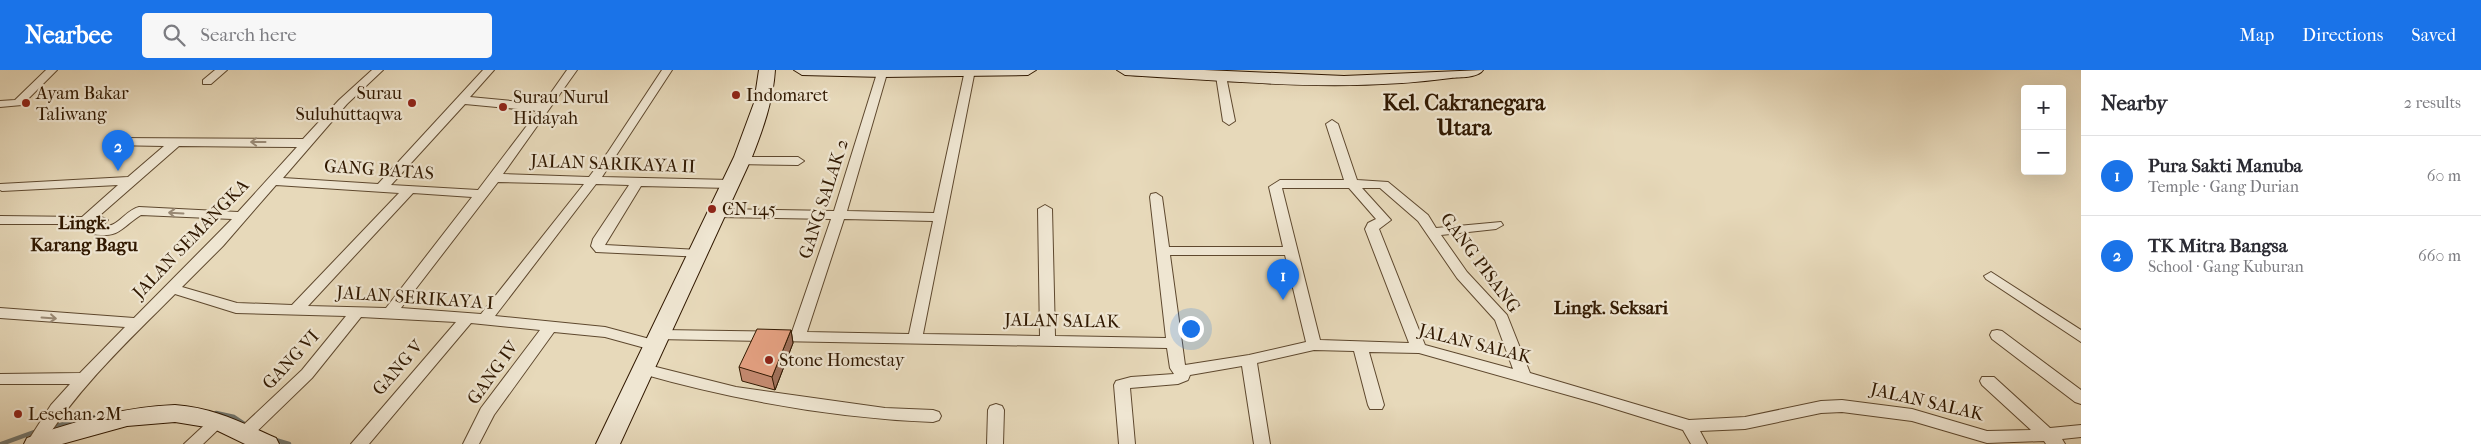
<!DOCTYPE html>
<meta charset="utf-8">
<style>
:root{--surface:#fff;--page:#f7f7f7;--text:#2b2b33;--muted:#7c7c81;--line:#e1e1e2;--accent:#1a73e8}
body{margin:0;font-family:"IM FELL French Canon",serif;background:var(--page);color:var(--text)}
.controls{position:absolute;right:15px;top:15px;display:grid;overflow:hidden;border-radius:5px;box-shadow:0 5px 20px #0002}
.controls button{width:45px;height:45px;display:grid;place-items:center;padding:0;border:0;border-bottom:1px solid var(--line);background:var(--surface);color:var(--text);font:25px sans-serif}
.you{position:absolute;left:1190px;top:258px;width:18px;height:18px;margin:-12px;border:4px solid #fff;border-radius:50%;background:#1a73e8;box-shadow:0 0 0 8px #1a73e833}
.badge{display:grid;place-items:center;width:32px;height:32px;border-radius:50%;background:var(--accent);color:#fff;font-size:16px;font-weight:700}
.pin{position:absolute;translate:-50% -41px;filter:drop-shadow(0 1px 2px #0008)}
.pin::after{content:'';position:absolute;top:26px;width:18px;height:15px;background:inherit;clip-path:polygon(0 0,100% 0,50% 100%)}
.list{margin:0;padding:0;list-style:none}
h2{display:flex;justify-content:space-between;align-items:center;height:65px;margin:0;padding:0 20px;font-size:21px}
h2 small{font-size:16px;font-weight:400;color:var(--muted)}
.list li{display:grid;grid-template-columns:32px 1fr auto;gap:15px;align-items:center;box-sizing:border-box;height:80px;padding:0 20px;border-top:1px solid var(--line)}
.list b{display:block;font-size:19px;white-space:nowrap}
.list p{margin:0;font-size:16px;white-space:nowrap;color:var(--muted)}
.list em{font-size:16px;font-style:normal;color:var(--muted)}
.icon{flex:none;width:28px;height:28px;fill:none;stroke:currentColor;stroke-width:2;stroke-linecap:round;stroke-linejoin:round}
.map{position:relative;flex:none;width:2081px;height:374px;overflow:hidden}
header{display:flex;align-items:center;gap:30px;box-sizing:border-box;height:70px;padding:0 25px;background:var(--accent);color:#fff}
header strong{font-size:24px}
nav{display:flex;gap:28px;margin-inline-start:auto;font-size:18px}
.search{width:350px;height:45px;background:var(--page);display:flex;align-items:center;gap:12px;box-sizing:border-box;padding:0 18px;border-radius:5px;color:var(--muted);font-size:19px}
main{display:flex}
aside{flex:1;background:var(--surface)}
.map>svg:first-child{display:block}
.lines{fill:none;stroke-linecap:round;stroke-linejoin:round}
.stream{stroke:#717770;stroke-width:4.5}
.street-casing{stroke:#5e482e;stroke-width:2}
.secondary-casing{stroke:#301800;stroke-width:2}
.street{fill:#efe6d2;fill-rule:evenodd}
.secondary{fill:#efe6d2;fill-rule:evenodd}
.wall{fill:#c58a70;stroke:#301800}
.shaded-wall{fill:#a0715b;stroke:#301800}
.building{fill:#e5a182;stroke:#301800}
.oneway{stroke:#998974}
.poi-dot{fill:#8f2418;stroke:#efe6d2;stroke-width:2}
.labels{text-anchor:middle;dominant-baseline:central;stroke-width:4.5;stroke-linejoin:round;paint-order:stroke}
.poi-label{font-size:18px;fill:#301800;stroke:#efe6d2;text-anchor:start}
.street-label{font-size:18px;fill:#301800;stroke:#efe6d2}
.neighbourhood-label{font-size:19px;font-weight:bold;fill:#301800;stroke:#efe6d2}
.district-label{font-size:22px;font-weight:bold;fill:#301800;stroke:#efe6d2}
</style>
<header>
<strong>Nearbee</strong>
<div class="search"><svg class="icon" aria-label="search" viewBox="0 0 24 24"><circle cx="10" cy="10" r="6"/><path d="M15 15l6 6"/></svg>Search here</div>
<nav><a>Map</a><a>Directions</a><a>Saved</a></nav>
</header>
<main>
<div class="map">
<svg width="2081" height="374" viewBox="0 0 2081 374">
<rect width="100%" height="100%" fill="#e7d9ba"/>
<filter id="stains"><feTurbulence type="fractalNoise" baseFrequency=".004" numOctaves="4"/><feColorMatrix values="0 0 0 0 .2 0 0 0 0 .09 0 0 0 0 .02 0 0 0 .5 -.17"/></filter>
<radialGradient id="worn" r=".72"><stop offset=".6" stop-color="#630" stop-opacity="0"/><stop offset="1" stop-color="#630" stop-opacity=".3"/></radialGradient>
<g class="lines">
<path class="stream" d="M216,343L234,347L246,355
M51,357L110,344
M272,369L289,374
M1,374L37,361"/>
<defs>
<path id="street" d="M46,0H57L22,35L0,37V31L15,30Z
M215,0H227L211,14H203V10Z
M372,0H383L347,34L283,108L378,114L483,0H494L470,27L543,34L567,0H577L503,104L589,107L608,82L662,0H672L602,107L730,110L736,114L730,118L641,116L605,175L699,180L704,181L706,184L704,187L596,182L591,176L593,169L629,115L596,114L495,246L605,257L661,272L664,276L661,280L656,281L605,267L554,262L494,345L479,374H463L481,338L540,260L471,253L369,374H351L456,252L361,247L312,308L250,368L244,370L238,368L236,364L238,360L302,300L346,246L236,243L175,224C127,272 79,317 43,374H26L51,335L70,314H0V304L80,303L125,257L0,248V238L134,248L232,149L141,145C119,159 119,170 88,163L85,158L89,154H0V146L82,147L118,115L2,121L0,120V114L128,107L164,76L108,75L106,72L112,68L303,69L339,30ZM465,34L538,41L478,120L391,115ZM179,76L297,77L238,142L139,137C124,141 118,158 101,157L108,150L99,146ZM498,112L584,114L481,244L401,238ZM276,115L399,123L292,235L237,233L182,217L223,176ZM413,123L472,127L386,238L308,236Z
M878,0H888L847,141L934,143L965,0H975L923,264L1040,266L1038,139L1045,135L1052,139L1055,266L1166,268L1150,127L1151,124L1156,123L1162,127L1169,177H1283L1269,117L1280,110H1344L1326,54L1332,50L1338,54L1357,110L1388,112L1428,145L1436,158L1501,152L1503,155L1496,159L1441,165L1467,202L1507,245L1530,303L1689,350L1745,347L1821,331L1842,330L1912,339L1987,361L2031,360L1982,315L1980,311L1982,307H1994L2050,358L2081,355V367L2062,369L2065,374H2046L2044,371L1987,373L1912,351L1842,342L1821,343L1745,359L1700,361L1707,374H1691L1683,360L1596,333L1419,283L1369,282L1384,335L1382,339H1370L1368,335L1354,281L1314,280L1257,293L1270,374H1254L1242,296L1190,305L1188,310L1178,314L1130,318L1135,374H1119L1114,315L1116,311L1131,307L1174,304L1170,298L1167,278L656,269L654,265L656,261L661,260L792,262L831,149L717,147L710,143L717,139L834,141ZM1282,118H1349L1376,149L1368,153L1365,159L1409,273L1320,270ZM1362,118H1380L1418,151L1457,208L1495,250L1513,299L1425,275L1379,159L1391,150ZM844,149L933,151L909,264L807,262ZM1170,185H1285L1306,272L1249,285L1185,295Z
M1221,3L1226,6L1235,51L1229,55L1223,51L1216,6Z
M740,87H798L804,91L798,95L736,94L734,91L736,88Z
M1991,202L2081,260V272L1986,209L1984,206Z
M1997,260L2002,261L2081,320V334L2075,332L1992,269L1990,265L1992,261Z
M644,294L736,317L885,338L933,340L939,342L941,346L939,350L933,352C833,348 734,330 639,303L636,299L639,295Z
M996,334L1002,336L1004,340L1003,374H987L988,340L990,336Z
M219,345L225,347L227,351L203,374H184L213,347Z"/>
<path id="secondary" d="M759,0H775C773,31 763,59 752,87L620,374H596L734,87L754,33Z
M794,0H1036L1028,5L883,7L802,5Z
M1117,0H1204L1344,6L1483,0C1478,8 1460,7 1451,8C1343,23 1233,11 1125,5Z
M175,335C215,338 240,352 276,368L279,374H245L212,358L175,352L127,356L62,374H24L27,368C76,351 123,337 175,335Z"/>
</defs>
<use href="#street" class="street-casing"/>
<use href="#secondary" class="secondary-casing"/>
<use href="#street" class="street"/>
<use href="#secondary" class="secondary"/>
</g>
<path class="wall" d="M791,260L793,273L775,320L742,311L739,297Z"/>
<path class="shaded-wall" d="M791,260L793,273L775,320L772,307Z"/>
<path class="building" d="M757,259L791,260L772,307L739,297Z"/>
<defs><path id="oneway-shaft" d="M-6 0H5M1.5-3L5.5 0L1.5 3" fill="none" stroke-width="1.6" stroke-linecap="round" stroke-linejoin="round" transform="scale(1.25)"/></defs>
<g class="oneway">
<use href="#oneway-shaft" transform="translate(258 72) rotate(-180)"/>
<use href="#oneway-shaft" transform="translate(176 143) rotate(-177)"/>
<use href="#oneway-shaft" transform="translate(49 248) rotate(4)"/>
</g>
<g class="poi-dot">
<circle cx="736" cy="25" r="5"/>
<circle cx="26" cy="33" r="5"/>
<circle cx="412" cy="33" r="5"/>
<circle cx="503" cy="37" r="5"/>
<circle cx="712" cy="139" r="5"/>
<circle cx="769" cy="290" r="5"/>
<circle cx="18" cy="344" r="5"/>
</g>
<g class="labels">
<g class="poi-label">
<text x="36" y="23">Ayam Bakar<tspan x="36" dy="21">Taliwang</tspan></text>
<text x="402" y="23" text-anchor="end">Surau<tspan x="402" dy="21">Suluhuttaqwa</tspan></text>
<text x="746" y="25">Indomaret</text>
<text x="513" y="27">Surau Nurul<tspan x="513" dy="21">Hidayah</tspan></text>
<text x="722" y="139">CN 145</text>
<text x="779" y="290">Stone Homestay</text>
<text x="28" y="344">Lesehan 2M</text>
</g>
<g class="street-label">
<text transform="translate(613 94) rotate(2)">JALAN SARIKAYA II</text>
<text transform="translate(379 100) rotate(4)">GANG BATAS</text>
<text transform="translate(824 129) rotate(-72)">GANG SALAK 2</text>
<text transform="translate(191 169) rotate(-46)">JALAN SEMANGKA</text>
<text transform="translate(1480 193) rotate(53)">GANG PISANG</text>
<text transform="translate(415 228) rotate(4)">JALAN SERIKAYA I</text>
<text transform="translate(1062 251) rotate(1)">JALAN SALAK</text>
<text transform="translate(1475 274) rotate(14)">JALAN SALAK</text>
<text transform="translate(291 290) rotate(-47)">GANG VI</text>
<text transform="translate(398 298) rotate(-49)">GANG V</text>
<text transform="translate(493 303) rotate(-54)">GANG IV</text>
<text transform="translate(1927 332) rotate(13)">JALAN SALAK</text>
</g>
<g class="neighbourhood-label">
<text x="84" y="153">Lingk.<tspan x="84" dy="22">Karang Bagu</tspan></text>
<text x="1611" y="238">Lingk. Seksari</text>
</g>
<g class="district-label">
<text x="1464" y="33">Kel. Cakranegara<tspan x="1464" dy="25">Utara</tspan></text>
</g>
</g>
<rect width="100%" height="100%" filter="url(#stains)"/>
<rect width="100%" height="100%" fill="url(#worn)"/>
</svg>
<div class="controls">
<button>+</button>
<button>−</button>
</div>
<div class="you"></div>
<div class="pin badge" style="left:1283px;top:230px">1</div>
<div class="pin badge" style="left:118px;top:101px">2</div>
</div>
<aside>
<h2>Nearby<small>2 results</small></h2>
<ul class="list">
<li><span class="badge">1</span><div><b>Pura Sakti Manuba</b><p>Temple · Gang Durian</p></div><em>60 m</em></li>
<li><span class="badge">2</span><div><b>TK Mitra Bangsa</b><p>School · Gang Kuburan</p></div><em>660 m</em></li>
</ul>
</aside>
</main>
